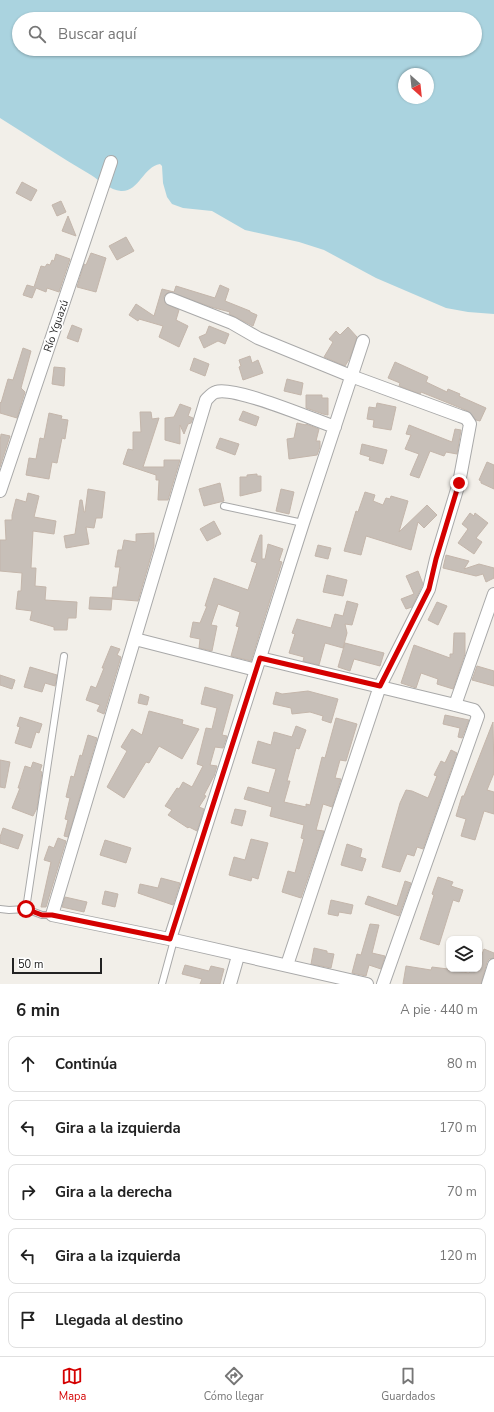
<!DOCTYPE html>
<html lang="es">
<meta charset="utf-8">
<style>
:root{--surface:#fff;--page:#f2f2f2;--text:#222;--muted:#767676;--line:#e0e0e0;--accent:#d40000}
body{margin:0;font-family:"Nunito Sans",sans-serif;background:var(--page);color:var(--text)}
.controls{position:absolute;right:12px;bottom:12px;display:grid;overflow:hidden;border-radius:8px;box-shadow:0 1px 3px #0004}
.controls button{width:36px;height:36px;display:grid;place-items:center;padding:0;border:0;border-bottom:1px solid var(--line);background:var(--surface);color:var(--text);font:20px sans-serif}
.compass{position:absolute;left:398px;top:68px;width:36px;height:36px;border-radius:50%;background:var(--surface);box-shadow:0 1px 3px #0004;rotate:153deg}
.scale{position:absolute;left:12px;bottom:10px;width:90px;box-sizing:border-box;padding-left:4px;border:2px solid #222;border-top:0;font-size:11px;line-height:14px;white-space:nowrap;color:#222;-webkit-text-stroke:3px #fff;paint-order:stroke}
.stop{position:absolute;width:12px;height:12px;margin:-9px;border:3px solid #d40000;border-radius:50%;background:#fff}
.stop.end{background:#d40000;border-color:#fff;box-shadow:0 1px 4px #0008}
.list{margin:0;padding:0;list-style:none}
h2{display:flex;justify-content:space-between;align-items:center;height:52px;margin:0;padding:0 16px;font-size:17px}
h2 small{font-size:13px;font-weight:400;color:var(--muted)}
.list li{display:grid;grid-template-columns:26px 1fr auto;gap:12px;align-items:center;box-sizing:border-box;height:56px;margin:0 8px 8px;padding:0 8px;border:1px solid var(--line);border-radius:8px}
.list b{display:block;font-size:15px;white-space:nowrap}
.list em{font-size:13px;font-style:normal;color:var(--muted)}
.icon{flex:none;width:22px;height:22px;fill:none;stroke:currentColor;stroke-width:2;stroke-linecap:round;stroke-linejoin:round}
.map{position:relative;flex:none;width:494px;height:984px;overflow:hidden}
.search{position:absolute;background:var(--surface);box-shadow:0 1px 3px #0004;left:12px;right:12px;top:12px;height:44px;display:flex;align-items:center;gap:10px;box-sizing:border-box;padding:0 14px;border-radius:22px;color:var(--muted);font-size:15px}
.sheet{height:372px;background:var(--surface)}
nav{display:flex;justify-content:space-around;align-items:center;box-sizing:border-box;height:56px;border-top:1px solid var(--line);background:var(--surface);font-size:11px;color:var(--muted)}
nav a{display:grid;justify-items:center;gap:2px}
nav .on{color:var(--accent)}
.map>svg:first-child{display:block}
.water{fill:#aad3df;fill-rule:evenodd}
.building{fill:#c7bfb8;stroke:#c4b6ab}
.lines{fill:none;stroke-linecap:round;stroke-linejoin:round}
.service-casing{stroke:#a9a9a9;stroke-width:8}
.minor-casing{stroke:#a9a9a9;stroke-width:14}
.service{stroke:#fff;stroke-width:6}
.minor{stroke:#fff;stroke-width:12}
.route{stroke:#d40000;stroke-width:5}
.labels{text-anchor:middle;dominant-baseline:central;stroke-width:3.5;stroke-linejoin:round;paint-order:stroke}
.street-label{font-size:11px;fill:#222;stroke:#fff}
</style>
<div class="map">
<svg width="494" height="984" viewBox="0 0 494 984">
<rect width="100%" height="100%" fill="#f2efe9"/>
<path class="water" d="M0,0H494V314L468,312L446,308L376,278L324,250L299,242L245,230L212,211L183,208L172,204L167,197L163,183L162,166L160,164C143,167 139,192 121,191C110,190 100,181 91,175C60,157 31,137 0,118ZM19,19H475V49H19ZM404,74H428V98H404Z"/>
<path class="building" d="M22,182L37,190L31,201L16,193Z
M61,201L66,212L57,216L52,205Z
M68,216L76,236L62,231Z
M126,237L134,251L117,260L109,246Z
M91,253L106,258L96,292L77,287L84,264L86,265Z
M56,254L70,259L59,292L47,288L46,292L36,288L32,298L23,295L27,285L34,287L41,266L45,267L47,264L50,265L52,260L54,261Z
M220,285L229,289L225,301L250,311V312L257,315L253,326L229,314L230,312L211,307L170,292L167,293L164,296L165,303L179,310L176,320L188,326L179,347L159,337L163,326L139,319L138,321L129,315L136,304L154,316L162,289L174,292L176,286L215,298Z
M72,325L82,329L78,342L67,338Z
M209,326L229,334L225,344L218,341L204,348L199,337L206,334Z
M348,327L357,337L350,358L345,366L324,357L333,342L329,339L336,331L340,335Z
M23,348L31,351L21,388L25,392L17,418L0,413V402L1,403L8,379L13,380Z
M250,356L252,363L258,360L263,373L243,380L239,367L241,366L239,360Z
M194,358L209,364L205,376L190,370Z
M395,362L428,377L426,382L447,392L448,389L460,394L459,396L486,408L480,421L476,420L468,411L421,392L420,394L399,386L400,383L388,378Z
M54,367L65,368L64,386L52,384Z
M287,379L303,383L301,395L284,391Z
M306,395H322V398H328V415L323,414L306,408Z
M377,403L396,407L391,430L373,427L374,420L367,419L369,407L376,408Z
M180,404L191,408L188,416L193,418L191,423L188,424L184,434L180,425V444L165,440V418L174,417Z
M243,411L259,417L256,426L239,420Z
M140,412H151L152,419L159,418L143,467H164V460H180L168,500H158L159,480H156V475L123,464L128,449L133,450V432H141Z
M49,413L62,416L61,419L68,420L65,439L62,438L57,463L52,462L49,479L26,475L29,458L36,459L40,438L44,439Z
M297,423L306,425V424L319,429L316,441H320V447L317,455L289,459L287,439L294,438Z
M409,425L452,442L455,429L461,430L457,454L446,452L444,456L430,451L419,478L410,475L419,454L405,449L411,435L406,434Z
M1,434L10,436L0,467V442Z
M220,438L239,444L235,455L216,448Z
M362,444L387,450L383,464L369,460L370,457L360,454Z
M487,462L494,465V489L481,483V481L479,480Z
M257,474V476H261V491L240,496V477H247V475Z
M220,483L224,501L204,506L199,489Z
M88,489L105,492L102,518H96L94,528L86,527L89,544L66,548L64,536L75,534L80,500H82L84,512H85Z
M281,489L294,492L289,514L276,511Z
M365,492L375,495L373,501L383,505L386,498L390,499L391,496L408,501L399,532L427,505L437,515L424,528L418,522L411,550L366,536L361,555L344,551L356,511L358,512Z
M28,493L39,496L34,517L56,521L54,534L33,531L31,568H36L35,586L46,587L45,600L77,602L76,618H68L67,630H54V627L30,620L32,611L16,609L18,591H21L22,573L0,571V540H6L5,520H12V515L16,499L26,502Z
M470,513L474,516L475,513L488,523L476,538L482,542L474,554L458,543L468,529L462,524Z
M214,521L221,534L207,541L200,529Z
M154,533V546L138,601L112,599L113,587H117L120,567H115L118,550H122L124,540L136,542V534Z
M260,535H262V559H265L268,544L283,549L279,561L282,562L251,661L231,656L239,627L236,626L240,612L218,604L211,625L217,626L212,651L199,648L200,639L190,637L193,622L200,623L207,606H205L214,578L248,590L257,563L251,561Z
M318,545L331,548L328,559L315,556Z
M446,555L469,561L464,569L479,564L494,568V578L486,582L483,574L476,576L443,568Z
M418,571L423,584L422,586L412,607L406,609L401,599L414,594L406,576Z
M327,575L347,580L343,596L323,592Z
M90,597L112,598L111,610L89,609Z
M347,601L358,604L352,625L345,624L347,633L343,648L325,643L319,665L303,661L304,657L289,653L295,634L292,633L297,619L331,628L335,614L343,616Z
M437,602L447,606L438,625L428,620Z
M454,633H465V654L453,689L437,684L438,679L421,673L416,688L401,683L414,645L450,658V654H453Z
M345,643L384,653L380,666L354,659L350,671L338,667Z
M111,646L120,649L117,655L121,657L104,714L97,711L100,705L86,700L91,686L96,688L104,668H102Z
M477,666L494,671V686L472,680Z
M30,667L57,675L55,686L45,683L42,692L24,687Z
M0,675L15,680L12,689L0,685Z
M205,687L233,695L222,735L227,736L223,748L215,747L210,765L217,766L214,776L204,795L206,796L199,807L204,809L197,831L189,827L188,828L168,815L172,810L165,806L177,788L179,789L183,782L192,787L203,766L197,764L206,728L212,729L217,708L201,704Z
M308,691L338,699L331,723L322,720L323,716L310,712L292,714L291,708L273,704L276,692L282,694Z
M140,694L149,697L147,705L138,703Z
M149,711L183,720L182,724L199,729L182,759L159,746L149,763L146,762L124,798L107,787L127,751L121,747L132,729L142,735Z
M445,715L469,720L462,738L458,737L460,728L443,724Z
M20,717L42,724L39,733L36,732L31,748L15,743L20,727L17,726Z
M336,718L357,724L346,761L340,760L335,778L341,779L332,807L323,804L316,830L324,831L301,898L282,892L288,871L295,873L301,850L304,839L301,838L304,825L270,816L272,807L244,799L248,787L269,793L276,769L252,763L258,741L271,745L274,732L292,737L296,726L306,730L299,749L296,748L287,781H290L284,802L306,807V804L310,805L322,757L325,758Z
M493,722L494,773L487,790L494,792V814L484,811L475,840L461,836L466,819L456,816L462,796H464Z
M88,735L97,738L68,837L64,836L68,820L65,819L70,798L66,797L71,776L74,777L80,755L82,756Z
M451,750L457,753L423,849L417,847L414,856L407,854L400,872L382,867L400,803L406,790L412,791L428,798L437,776L434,775L441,761L445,763Z
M0,760L10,762L5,788L0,787Z
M33,762L42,765L40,771L42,772L37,808L33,816L12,808L20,788H18L25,766L31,768Z
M235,809L246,811L242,826L231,823Z
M3,828L23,835L18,849L0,843V837Z
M58,838L66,841L46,907H41L51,862L44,860L49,846L54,848Z
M251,839L268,843L258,879L252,877L251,881L229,875L234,857L245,860Z
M105,840L131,848L126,863L100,855Z
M347,844L362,849L360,857L366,859L362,871L341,865Z
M438,877L453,882L451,886L463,890L459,902L453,900L439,945L420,939L434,895L432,894Z
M161,878L180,883L173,905L138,893L140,884L158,888Z
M405,881L411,883L399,916L365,904L368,896L397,906Z
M105,891L118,894L115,907L102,904Z
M65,897L87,902L84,912L62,907Z
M331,900L353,905L351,914L339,912L338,916L328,914Z
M370,924L379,925L372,953L385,956L381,969L369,965L366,976L352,973L357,954L361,955Z
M314,948L327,951V953L334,954L331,968L311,964Z
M484,949L494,953V958L489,959L487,962L481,984H403L406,966L431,970L432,967L448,969V970L469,973L470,971L475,972L477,969H479V962Z
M185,965L209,971L211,966L224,969L220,984H200L202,979L182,974Z"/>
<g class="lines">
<defs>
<path id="service" d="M224,506L303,523
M0,909L9,910L26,909L42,915H52
M26,909L64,656
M162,984L174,940"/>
<path id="minor" d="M171,299L232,323L258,338L351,376L460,416L466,418L470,424L459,483L436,559L429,589L380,686L287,965
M335,427C312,419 235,386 216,392C212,393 209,397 206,400L52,915L174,940L367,984
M0,491L111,162
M135,639L256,670
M260,658L455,705L474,710L478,716L383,984
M455,705L494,594
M170,939L303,523L363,341
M230,984L238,956
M488,984L494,965"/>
</defs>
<use href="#service" class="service-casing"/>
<use href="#minor" class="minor-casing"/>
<use href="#service" class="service"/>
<use href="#minor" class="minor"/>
</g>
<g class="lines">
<path class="route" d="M26,909L42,915H52L170,939L260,658L380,686L429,589L436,559L459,483"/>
</g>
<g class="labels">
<g class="street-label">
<text transform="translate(56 326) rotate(-71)">Río Yguazú</text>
</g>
</g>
</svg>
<div class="controls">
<button><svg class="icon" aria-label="layers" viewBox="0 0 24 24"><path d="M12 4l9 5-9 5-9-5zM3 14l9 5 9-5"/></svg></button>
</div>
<svg class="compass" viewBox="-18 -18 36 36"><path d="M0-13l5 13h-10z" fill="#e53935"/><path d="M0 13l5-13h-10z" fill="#767676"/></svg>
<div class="scale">50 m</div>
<div class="stop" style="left:26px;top:909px"></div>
<div class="stop end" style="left:459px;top:483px"></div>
<div class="search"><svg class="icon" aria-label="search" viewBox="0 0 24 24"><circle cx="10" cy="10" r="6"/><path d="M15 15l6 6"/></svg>Buscar aquí</div>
</div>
<section class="sheet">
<h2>6 min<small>A pie · 440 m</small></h2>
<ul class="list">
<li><svg class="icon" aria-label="ahead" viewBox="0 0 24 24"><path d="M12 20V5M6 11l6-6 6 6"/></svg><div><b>Continúa</b></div><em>80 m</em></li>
<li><svg class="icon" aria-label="left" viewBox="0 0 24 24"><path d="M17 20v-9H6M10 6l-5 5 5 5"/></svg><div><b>Gira a la izquierda</b></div><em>170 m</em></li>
<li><svg class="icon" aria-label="right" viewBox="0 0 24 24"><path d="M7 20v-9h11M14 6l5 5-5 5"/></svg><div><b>Gira a la derecha</b></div><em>70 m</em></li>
<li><svg class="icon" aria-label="left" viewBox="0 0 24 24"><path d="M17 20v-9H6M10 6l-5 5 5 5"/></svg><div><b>Gira a la izquierda</b></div><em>120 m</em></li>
<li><svg class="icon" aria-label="arrive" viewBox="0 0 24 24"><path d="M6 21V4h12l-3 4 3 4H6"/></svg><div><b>Llegada al destino</b></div></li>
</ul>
</section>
<nav>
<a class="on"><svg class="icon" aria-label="map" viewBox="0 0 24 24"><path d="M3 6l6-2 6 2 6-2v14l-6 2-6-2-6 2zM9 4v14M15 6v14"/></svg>Mapa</a>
<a><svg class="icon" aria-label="directions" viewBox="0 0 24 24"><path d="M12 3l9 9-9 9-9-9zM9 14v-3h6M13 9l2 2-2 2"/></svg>Cómo llegar</a>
<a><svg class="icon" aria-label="saved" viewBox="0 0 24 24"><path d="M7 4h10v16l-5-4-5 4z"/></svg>Guardados</a>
</nav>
